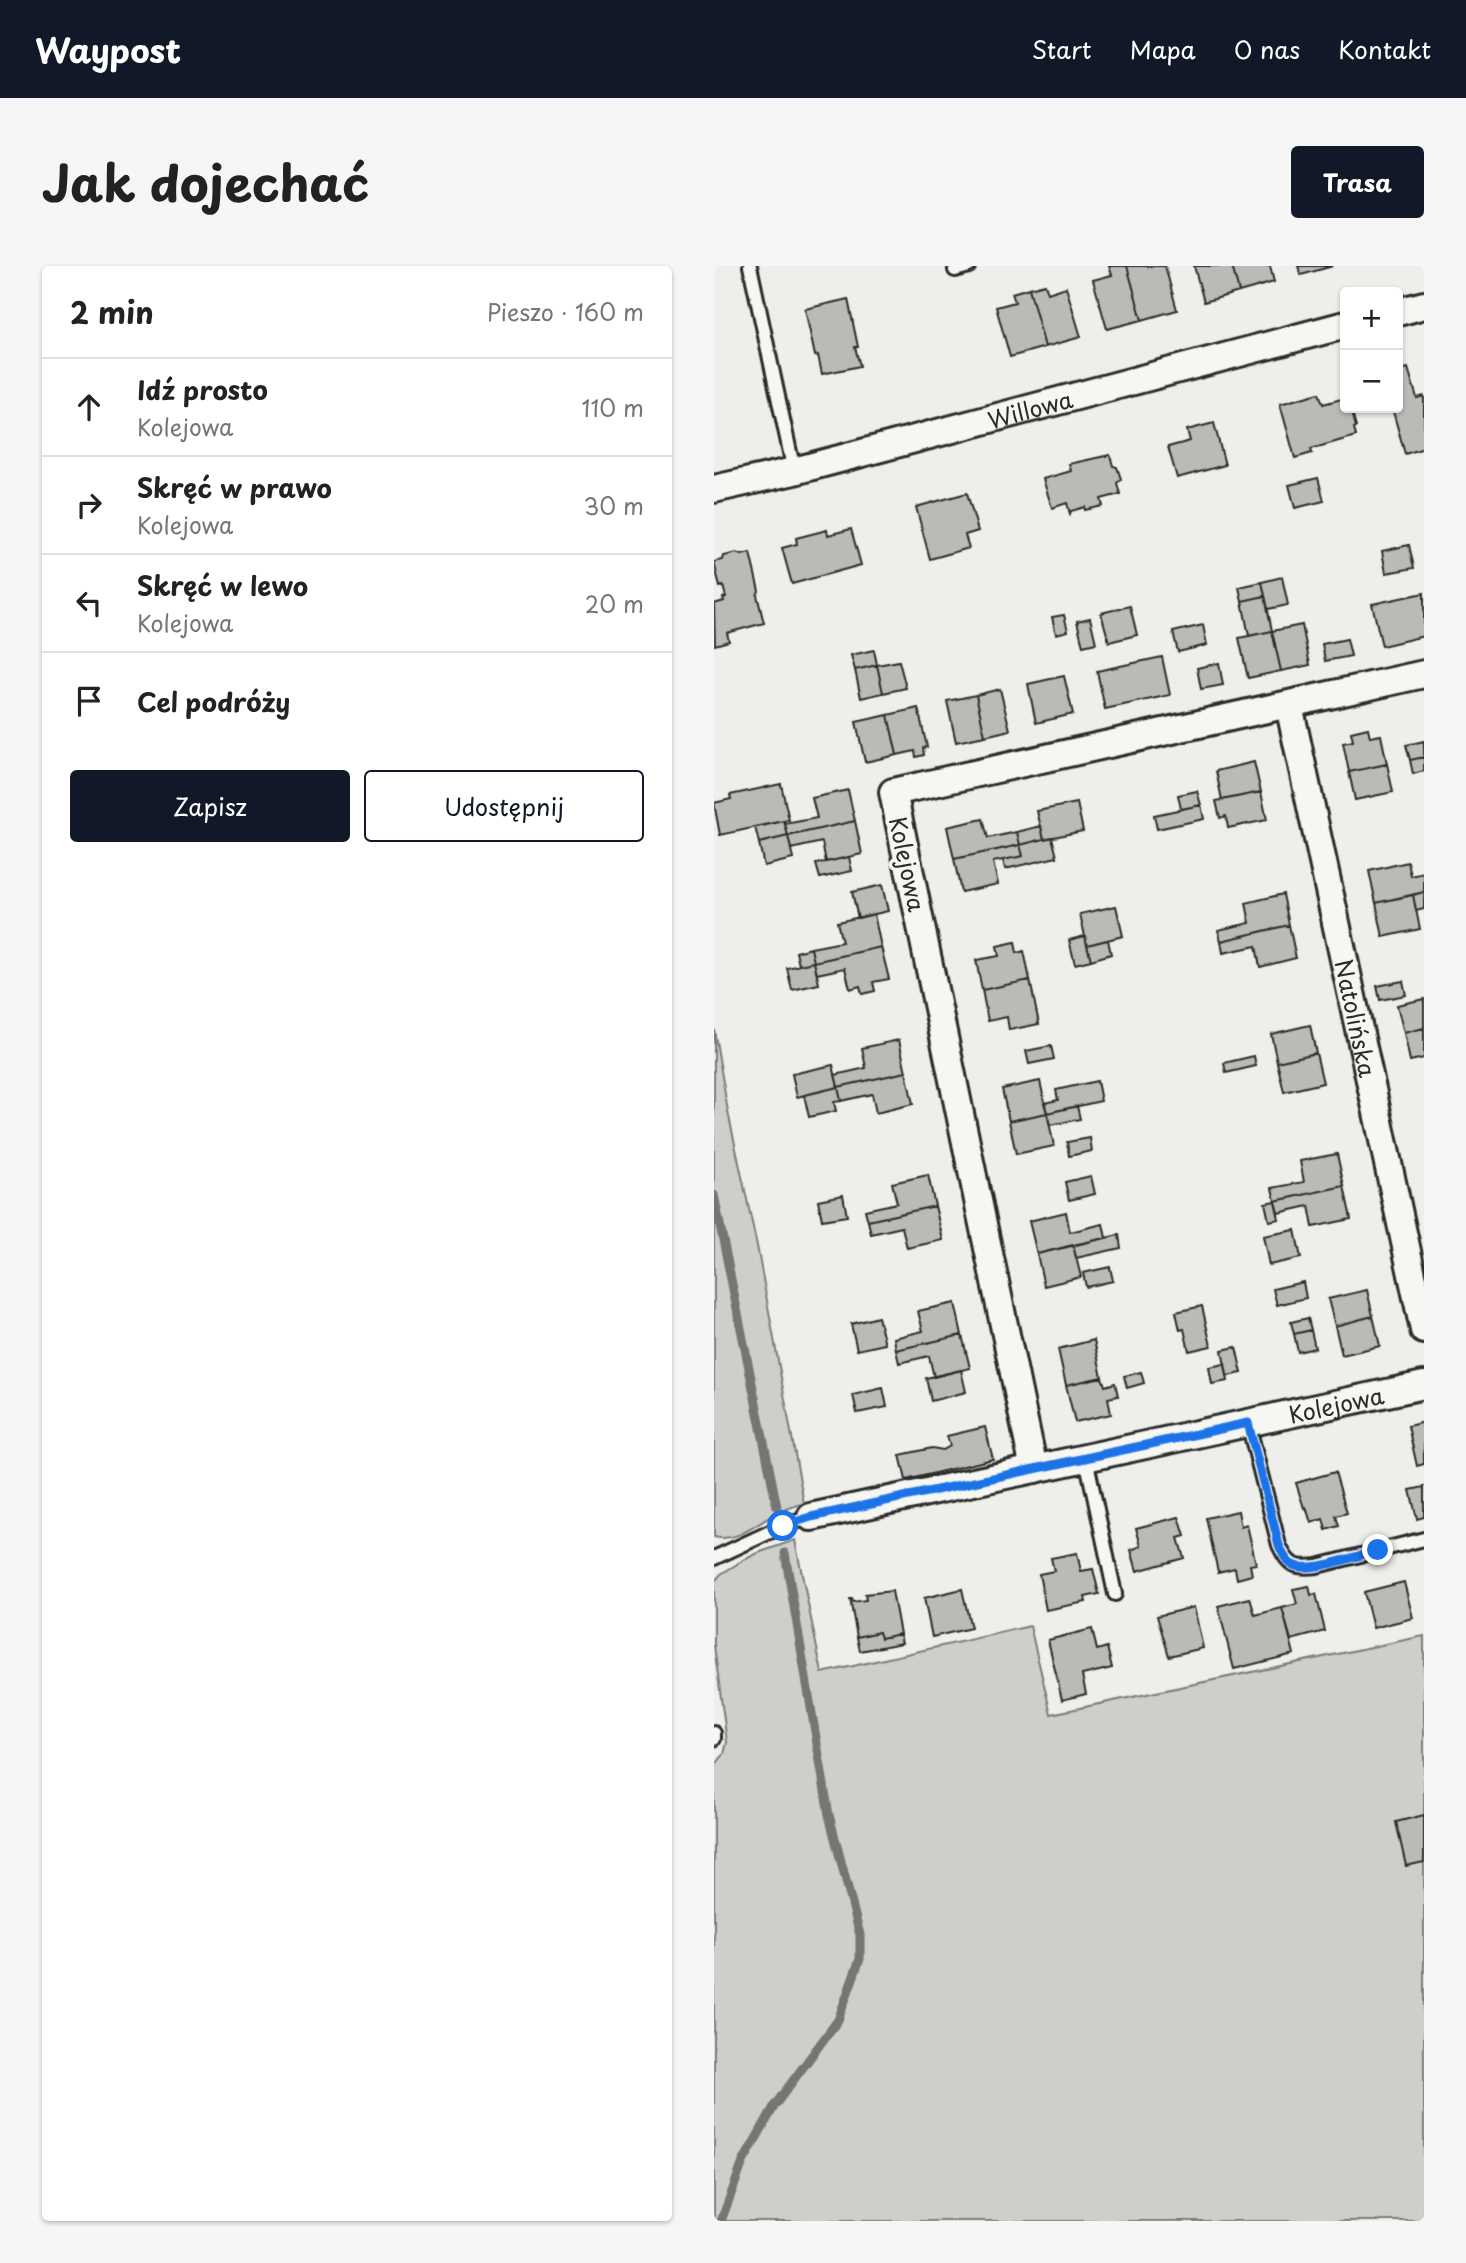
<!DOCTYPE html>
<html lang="pl">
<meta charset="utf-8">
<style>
:root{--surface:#fff;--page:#f6f6f6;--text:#222;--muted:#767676;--line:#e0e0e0;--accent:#111827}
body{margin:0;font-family:"Playpen Sans",sans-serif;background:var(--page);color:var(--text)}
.controls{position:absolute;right:21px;top:21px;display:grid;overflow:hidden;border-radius:7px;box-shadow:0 2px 5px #0004}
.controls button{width:63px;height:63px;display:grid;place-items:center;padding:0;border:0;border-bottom:2px solid var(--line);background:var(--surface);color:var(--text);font:35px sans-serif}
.stop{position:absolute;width:21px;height:21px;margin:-16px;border:5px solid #1a73e8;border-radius:50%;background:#fff}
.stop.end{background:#1a73e8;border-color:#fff;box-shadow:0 2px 7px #0008}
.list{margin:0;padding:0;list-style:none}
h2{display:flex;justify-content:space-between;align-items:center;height:91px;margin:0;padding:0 28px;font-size:30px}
h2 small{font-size:23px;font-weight:400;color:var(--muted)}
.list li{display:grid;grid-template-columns:46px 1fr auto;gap:21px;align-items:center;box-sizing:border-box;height:98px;padding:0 28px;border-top:2px solid var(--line)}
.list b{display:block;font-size:26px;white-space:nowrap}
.list p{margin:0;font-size:23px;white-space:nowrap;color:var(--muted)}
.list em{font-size:23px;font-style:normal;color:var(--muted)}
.actions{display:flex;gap:14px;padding:21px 28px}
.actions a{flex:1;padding:16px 0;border:2px solid var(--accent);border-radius:7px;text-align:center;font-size:24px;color:var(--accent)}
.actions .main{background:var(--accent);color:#fff}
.icon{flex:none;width:38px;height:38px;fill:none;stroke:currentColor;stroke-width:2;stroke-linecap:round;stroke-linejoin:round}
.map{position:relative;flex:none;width:710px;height:1955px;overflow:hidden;border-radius:7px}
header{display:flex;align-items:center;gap:42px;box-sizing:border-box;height:98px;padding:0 35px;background:var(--accent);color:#fff}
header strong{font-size:33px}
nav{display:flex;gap:38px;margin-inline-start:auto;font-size:24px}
.intro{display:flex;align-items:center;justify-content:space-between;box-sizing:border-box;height:168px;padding:0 42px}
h1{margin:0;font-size:49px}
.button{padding:18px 32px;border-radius:7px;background:var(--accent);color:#fff;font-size:24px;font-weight:700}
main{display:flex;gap:42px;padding:0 42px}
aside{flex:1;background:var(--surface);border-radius:7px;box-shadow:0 2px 5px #0004}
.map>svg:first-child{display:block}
.green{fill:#cececa;stroke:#7c7c7a;stroke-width:2}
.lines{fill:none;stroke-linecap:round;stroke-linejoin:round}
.stream{stroke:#757573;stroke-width:9}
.building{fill:#babab7;stroke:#2b2b2b;stroke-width:2}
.service-casing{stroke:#2b2b2b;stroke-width:18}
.minor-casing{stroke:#2b2b2b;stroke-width:32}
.service{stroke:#f6f6f2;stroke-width:12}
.minor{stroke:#f6f6f2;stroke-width:26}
.route{stroke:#1a73e8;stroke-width:9}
.labels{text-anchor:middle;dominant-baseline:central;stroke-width:7;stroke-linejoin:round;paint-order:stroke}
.street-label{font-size:23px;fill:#2b2b2b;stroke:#f6f6f2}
</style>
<header>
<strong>Waypost</strong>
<nav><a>Start</a><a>Mapa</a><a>O nas</a><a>Kontakt</a></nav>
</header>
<div class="intro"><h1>Jak dojechać</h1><a class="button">Trasa</a></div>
<main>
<aside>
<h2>2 min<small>Pieszo · 160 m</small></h2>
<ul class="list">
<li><svg class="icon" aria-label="ahead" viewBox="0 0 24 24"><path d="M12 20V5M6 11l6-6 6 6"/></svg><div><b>Idź prosto</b><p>Kolejowa</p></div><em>110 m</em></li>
<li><svg class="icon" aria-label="right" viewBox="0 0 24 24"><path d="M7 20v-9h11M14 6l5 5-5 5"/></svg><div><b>Skręć w prawo</b><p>Kolejowa</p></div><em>30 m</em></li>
<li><svg class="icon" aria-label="left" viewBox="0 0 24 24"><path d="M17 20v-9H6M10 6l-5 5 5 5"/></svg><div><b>Skręć w lewo</b><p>Kolejowa</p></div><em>20 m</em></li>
<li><svg class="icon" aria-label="arrive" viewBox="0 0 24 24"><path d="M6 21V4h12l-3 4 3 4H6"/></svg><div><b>Cel podróży</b></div></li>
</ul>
<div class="actions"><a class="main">Zapisz</a><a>Udostępnij</a></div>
</aside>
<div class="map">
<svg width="710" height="1955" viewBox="0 0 710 1955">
<rect width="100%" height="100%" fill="#eeeeea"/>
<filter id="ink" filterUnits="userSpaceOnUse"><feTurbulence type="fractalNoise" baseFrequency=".0143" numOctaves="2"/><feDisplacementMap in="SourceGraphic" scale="14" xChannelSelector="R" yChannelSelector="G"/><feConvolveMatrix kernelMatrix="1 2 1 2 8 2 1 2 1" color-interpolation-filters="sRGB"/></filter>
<g filter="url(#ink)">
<path class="green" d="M0,763L14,846L43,980L90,1237C81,1240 72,1243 63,1247C43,1257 23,1277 0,1271Z
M81,1274L108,1407L316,1360L337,1448L710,1370V1955H0V1501L10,1488L13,1476L0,1380V1316L7,1308L30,1294L44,1287Z"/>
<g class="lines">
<path class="stream" d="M0,929L63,1241
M7,1955L29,1896L61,1839L124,1754L146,1693V1669L115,1549L71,1287"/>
</g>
<path class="building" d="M395,0H413L428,54L393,63L379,14L398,9Z
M413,0H451L463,44L428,54Z
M480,0H518L525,26L490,36Z
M518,0H556L560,16L525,26Z
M584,0H619L587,9Z
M331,18L334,27L352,21L367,71L331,81L315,22Z
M315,22L331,81L296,91L282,41L301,36L298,27Z
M134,33L144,81H141L146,100L108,108L104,89L101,90L91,43Z
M694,102L703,132L710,130V182L691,188L678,142H684V105Z
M605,127L609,138L631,132V142H637L642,161L640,162L642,170L597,183L598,187L581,192L566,138Z
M500,157L511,199L463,212L454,181L476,175L473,164Z
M396,189L399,200L403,201L407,213L403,217L406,228L387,233L389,240L371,244V241L357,245L356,248L353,237L338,242L329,213L357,205L355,198Z
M604,212L610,235L581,242L575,219Z
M253,227L264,265L251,269L255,282L216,293L202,241Z
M137,263L147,299L78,318L68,282L83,278L82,272L113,264L114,269Z
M695,279L700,302L672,307L668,285Z
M23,287L28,289L36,287L45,325L43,329L50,357L13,367L15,375L1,379L0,338L10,335L9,332L12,331L9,320L6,321L0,296L9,294L10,290Z
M568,311L574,339L554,343L548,316Z
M548,316L551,330L528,335L525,321Z
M710,327V370L668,380L658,338Z
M551,330L558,365L535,370L528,335Z
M416,340L423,369L395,376L387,347Z
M350,349L354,365L342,368L338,351Z
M376,352L382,377L369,380L363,355Z
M489,359L493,379L464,386L459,366Z
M588,359L596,399L567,405L558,365Z
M558,365L567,405L534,412L525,372Z
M633,373L637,390L611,395L608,378Z
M160,384L163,399L141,404L137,389Z
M448,391L456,429L391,443L383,405Z
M185,395L192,422L169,427L163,399Z
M505,397L509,419L487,423L483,402Z
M163,399L169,427L147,432L141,404Z
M350,410L359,448L322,457L314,418Z
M286,423L296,464L271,470L262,429Z
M262,429L271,470L242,476L233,435Z
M204,442L213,481L209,482L210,489L202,491L201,485L183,489L174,449Z
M174,449L183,489L151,496L142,456Z
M654,462L656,471L667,469L673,498L635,506L629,477L639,475L637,466Z
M710,475V491L696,494L692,479Z
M710,491V505L699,508L696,494Z
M540,496L547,526L508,534L502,505Z
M673,498L679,526L641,534L635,506Z
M67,518L75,554L6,569L0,537L17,533L16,529Z
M134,524L141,555L74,570L71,558L103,552L98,532Z
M483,525L487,539L467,543L464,529Z
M547,526L553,554L514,562L512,550L506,552L502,535Z
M363,537L369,565L330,573L323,545Z
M487,539L490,553L443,563L440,549Z
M269,553L274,572L303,566L306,579L240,593L233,561Z
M70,555L74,570L45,577L41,561Z
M141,555L148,588L112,596L108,576L77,583L74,570Z
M327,560L330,573L306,579L303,566Z
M74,570L79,593L50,600L45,577Z
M338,571L343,591L291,603L289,594L309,590L306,579Z
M306,579L309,590L279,596L284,618L247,626L240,593Z
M135,591L138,605L106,612L102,598Z
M694,596L697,610L710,607V626L662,637L655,605Z
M168,619L174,645L144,652L138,626Z
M710,626V643L702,645L699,629Z
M569,628L575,659L507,675L504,664L536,657L532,637Z
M699,629L706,663L669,671L662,637Z
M402,640L409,670L373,679L366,648Z
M160,648L167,681L100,696L97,682L128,676L123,656Z
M575,659L582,692L546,701L542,680L509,687L507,675Z
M371,670L377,694L361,698L355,674Z
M394,674L397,688L377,694L373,679Z
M301,676L303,687L310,685L316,714L268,724L262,694L285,690L283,680Z
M167,681L175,713L159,716L161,725L148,728L146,720L136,723L131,702L103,708L100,696Z
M97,682L100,696L85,699L82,686Z
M100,696L105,718L78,724L73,702Z
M316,714L325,758L295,764L293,751L274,755L268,724Z
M689,715L692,729L666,734L663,720Z
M710,733V762L690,767L683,739Z
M596,759L602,787L563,796L557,768Z
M710,762V792L696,795L690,767Z
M185,774L192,806L124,821L121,809L152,802L148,782Z
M337,780L340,793L315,798L312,785Z
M602,787L609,817L570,826L563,796Z
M540,790L542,800L512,807L510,797Z
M119,799L124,821L83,831L78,808Z
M192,806L199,838L162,847L158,828L127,835L124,821Z
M326,815L333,847L295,855L288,823Z
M383,815L387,835L333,847L330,837L344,834L342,824Z
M124,821L127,835L120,836L122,845L95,851L90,829Z
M363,840L366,853L336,859L333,847Z
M333,847L340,880L302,888L295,855Z
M376,872L378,885L355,890L353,876Z
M623,888L630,920L561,935L558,922L590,916L586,895Z
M214,909L221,940L154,955L151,944L183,937L178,917Z
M377,910L381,928L355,934L351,916Z
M630,920L637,953L599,961L595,940L564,947L561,935Z
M129,929L133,950L108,954L104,934Z
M561,935L565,953L555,955L551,937Z
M221,940L229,974L193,982L188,961L157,968L154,955Z
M352,946L356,966L389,958L392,972L323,988L315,955Z
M581,964L587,992L555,999L549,970Z
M405,969L407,982L362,992L359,979Z
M359,979L367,1011L330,1020L323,988Z
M396,1001L399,1015L372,1021L369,1007Z
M589,1016L592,1032L563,1039L559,1023Z
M653,1024L659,1050L621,1060L614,1033Z
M241,1037L248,1069L182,1084L180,1072L209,1065L204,1045Z
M488,1040L497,1080L475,1085L470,1063L466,1064L462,1046Z
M659,1050L666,1080L628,1089L621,1060Z
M164,1051L171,1078L143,1084L137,1058Z
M594,1052L597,1064L580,1068L577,1056Z
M597,1064L601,1082L584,1086L580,1068Z
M248,1069L256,1102L220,1111L215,1090L185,1097L182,1084Z
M380,1074L388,1111L352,1119L344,1083Z
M522,1081L528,1107L513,1110L508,1084Z
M511,1098L514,1115L498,1118L495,1101Z
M247,1104L252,1126L217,1135L212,1112Z
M427,1106L430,1117L413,1122L410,1110Z
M388,1111L391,1120L401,1117L404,1130L394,1132L397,1148L361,1156L352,1119Z
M169,1122L173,1141L143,1147L139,1129Z
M710,1156V1198L703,1200L694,1160Z
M271,1161L279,1193L192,1214L186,1189L218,1182L229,1184L236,1180L233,1170Z
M621,1206L633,1247L622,1250L625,1260L612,1264L609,1253L597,1257L592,1241L590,1242L582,1217Z
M710,1221V1251L703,1253L696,1224Z
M524,1245L527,1261L533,1259L542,1298L536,1299L538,1309L523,1313L521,1302L504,1306L492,1252Z
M465,1251L471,1270L464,1272L470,1292L423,1305L417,1284L427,1280L422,1262Z
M363,1287L367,1305L379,1303L385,1328L371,1331L372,1336L332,1344L325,1308L340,1305L337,1292Z
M690,1316L699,1352L659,1362L650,1326Z
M595,1320L597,1329L602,1328L611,1365L577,1374L568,1342L583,1338L579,1323Z
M248,1323L257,1362L218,1371L210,1332Z
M178,1325L186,1368L167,1372L165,1366L143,1371L136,1333H138L139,1336L152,1334L151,1328Z
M536,1332L541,1349L568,1342L580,1388L520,1403L504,1340Z
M480,1341L489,1382L455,1390L443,1350Z
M378,1363L383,1384L393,1381L398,1402L368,1409L372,1428L348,1434L334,1374Z
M165,1366L167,1372L186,1368L188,1377L146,1385L143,1371Z
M710,1549V1596L692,1600L682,1556Z"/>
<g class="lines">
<defs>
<path id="service" d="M36,0L80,205
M241,4L255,0
M534,1157L565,1279C574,1299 580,1303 603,1300L710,1273
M372,1192L401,1328
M0,1292L69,1260L97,1251
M0,1467V1473"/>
<g id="minor">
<path d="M684,46L710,39"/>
<path id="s1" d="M0,223L80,205L631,59"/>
<path id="s2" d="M575,439L710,1064"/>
<path d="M320,1203L179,526L710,408"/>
<path id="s3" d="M97,1251L710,1119"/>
</g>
</defs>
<use href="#service" class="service-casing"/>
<use href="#minor" class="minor-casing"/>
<use href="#service" class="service"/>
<use href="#minor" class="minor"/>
</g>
</g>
<g class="lines" filter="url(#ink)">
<path class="route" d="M69,1260L97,1251L534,1157L565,1279C568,1286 571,1294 577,1298C593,1309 645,1289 664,1284"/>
</g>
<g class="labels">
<g class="street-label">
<text stroke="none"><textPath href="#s1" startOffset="326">Willowa</textPath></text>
<text transform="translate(194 598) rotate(78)">Kolejowa</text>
<text stroke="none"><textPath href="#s2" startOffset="320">Natolińska</textPath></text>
<text stroke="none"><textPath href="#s3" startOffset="537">Kolejowa</textPath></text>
</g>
</g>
</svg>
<div class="controls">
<button>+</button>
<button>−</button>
</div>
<div class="stop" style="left:69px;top:1260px"></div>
<div class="stop end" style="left:664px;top:1284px"></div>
</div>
</main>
